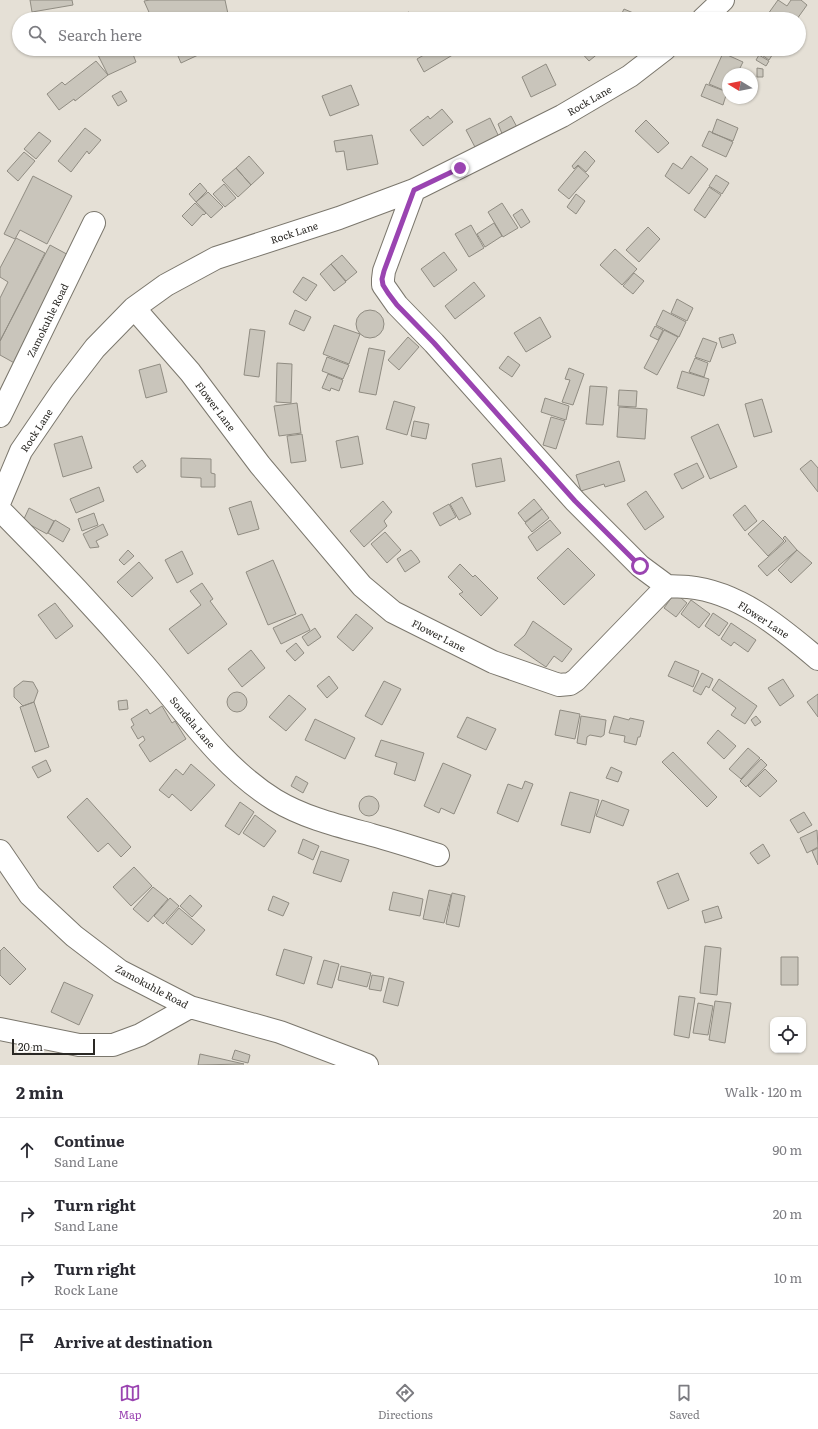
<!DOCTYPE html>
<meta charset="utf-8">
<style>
:root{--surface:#fff;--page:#f7f7f7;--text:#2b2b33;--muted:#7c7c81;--line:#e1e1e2;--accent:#9a44b1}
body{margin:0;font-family:Literata,serif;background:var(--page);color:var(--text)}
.controls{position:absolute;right:12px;bottom:12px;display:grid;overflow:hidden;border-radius:8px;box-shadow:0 1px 3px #0004}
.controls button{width:36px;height:36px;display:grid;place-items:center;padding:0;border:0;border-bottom:1px solid var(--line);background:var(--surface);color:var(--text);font:20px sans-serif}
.compass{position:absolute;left:722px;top:68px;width:36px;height:36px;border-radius:50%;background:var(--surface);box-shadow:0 1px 3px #0004;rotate:280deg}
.scale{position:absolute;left:12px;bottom:10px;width:83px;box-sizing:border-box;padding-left:4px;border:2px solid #2a2824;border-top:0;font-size:11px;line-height:14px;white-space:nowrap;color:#2a2824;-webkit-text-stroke:3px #fff;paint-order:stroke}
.stop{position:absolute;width:12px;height:12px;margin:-9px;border:3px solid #9a44b1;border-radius:50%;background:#fff}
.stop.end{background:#9a44b1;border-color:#fff;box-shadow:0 1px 4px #0008}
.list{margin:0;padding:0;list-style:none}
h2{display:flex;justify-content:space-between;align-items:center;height:52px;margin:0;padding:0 16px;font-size:17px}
h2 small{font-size:13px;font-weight:400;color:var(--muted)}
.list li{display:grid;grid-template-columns:26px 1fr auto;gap:12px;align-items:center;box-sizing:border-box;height:64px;padding:0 16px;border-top:1px solid var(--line)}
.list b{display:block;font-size:15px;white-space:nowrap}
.list p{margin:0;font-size:13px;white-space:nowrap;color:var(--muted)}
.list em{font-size:13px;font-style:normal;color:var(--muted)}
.icon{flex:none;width:22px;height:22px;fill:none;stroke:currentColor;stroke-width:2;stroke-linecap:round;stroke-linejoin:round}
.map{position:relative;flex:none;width:818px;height:1065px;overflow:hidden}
.search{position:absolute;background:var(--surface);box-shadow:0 1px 3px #0004;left:12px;right:12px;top:12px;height:44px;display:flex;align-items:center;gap:10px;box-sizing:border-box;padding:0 14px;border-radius:22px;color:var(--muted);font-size:15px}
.sheet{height:308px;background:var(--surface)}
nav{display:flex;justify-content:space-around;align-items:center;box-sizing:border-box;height:56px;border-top:1px solid var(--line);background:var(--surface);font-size:11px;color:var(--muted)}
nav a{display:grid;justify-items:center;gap:2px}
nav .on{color:var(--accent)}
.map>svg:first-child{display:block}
.building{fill:#c9c5bb;stroke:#908c82}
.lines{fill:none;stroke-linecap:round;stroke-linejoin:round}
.street-casing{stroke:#7b776d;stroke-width:24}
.street{stroke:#fff;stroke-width:22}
.route{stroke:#9a44b1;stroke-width:5}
.labels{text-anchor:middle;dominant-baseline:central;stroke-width:4;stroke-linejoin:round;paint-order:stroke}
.street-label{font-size:10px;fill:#2a2824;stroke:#fff}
</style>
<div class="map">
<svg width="818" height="1065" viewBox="0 0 818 1065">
<rect width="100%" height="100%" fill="#e5e0d6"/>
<path class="building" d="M30,0H72L73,5L32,12Z
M150,0H225L228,14L212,19H152L144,1Z
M778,0L787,6L791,0H801L807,5L797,19H775L768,14Z
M624,9L645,18V19H619Z
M409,12L411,19H387Z
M111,49H131L136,62L108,75L98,55Z
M175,49H211L181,63Z
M434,49H453L456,53L424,72L417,59Z
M578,49H597L600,52L589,61Z
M757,49H776L769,60L756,51Z
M723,53L743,62L737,74H728V92L709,84Z
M759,55L769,61L766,66L756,60Z
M96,61L108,75L75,101L74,99L59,110L47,94L62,82L65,85Z
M546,64L556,85L531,97L522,77Z
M757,68L763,69V77H757Z
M706,84L727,92L723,105L701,96Z
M351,85L359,105L330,116L322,96Z
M121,91L127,101L118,106L112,96Z
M442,109L453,122L423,146L410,130L428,116L430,119Z
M511,116L518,129L503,136L498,124Z
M490,118L499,137L476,149L466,130Z
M717,119L738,128L733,141L712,133Z
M646,120L669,143L658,153L635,131Z
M85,128L101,140L89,154L87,151L71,172L58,161Z
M709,131L733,142L726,157L702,146Z
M39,132L51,141L36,159L24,149Z
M372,135L378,164L347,170L344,151L336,152L334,141Z
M585,151L595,161L586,172L578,165L574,169L572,166Z
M24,152L35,161L18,181L7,171Z
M249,156L264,173L251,185L236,168Z
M691,156L708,169L689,194L665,176L673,163L682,169Z
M578,166L589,176L569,199L558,190Z
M236,168L251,185L238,197L222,180Z
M716,175L729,183L722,194L709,186Z
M33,176L72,196L47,244L20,230L15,239L4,234Z
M200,183L207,191L196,202L189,194Z
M224,184L236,198L225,207L213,194Z
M709,187L721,195L705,218L694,210Z
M208,192L223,207L211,218L196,202Z
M576,194L585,201L576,214L567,207Z
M195,203L206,213L204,215L203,214L192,226L182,216Z
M502,203L518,228L503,237L488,212Z
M522,209L530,222L521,228L513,215Z
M494,223L502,236L485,247L477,234Z
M471,225L484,248L469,257L455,234Z
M648,227L660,239L639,262L626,250Z
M16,238L45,253L0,341V298L8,282L0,277V268Z
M50,245L74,258L18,365L0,355V341Z
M615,249L637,269L622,285L600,265Z
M444,252L457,270L434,287L421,269Z
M342,255L357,272L346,281L331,264Z
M331,264L346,282L334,291L320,274Z
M634,273L644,281L633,294L623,286Z
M303,277L317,285L306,301L293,292Z
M474,282L485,296L455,319L445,306Z
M677,299L693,308L687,321L671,313Z
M356 324a14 14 0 1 1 28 0a14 14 0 1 1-28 0Z
M295,310L311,317L304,331L289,324Z
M663,310L686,322L679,337L656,325Z
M540,317L551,337L526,352L514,333Z
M334,325L360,334L349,364L323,354Z
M655,326L663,330L658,340L650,336Z
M250,329L265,331L259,377L244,375Z
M664,330L678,337L657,375L644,368Z
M733,334L736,343L722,348L719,338Z
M408,337L419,347L399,370L388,360Z
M703,338L717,343L710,362L695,357Z
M369,348L385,351L376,395L359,392Z
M508,356L520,365L512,377L499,368Z
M327,357L349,365L343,379L322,371Z
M695,358L708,363L704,377L689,372Z
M277,363L292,364L291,403L276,402Z
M160,364L167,392L146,398L139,370Z
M569,368L584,374L573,405L562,402L570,380L565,379Z
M682,371L709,379L704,396L677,388Z
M328,374L343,380L339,391L331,388L330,391L322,388Z
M590,386L607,387L603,425L586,424Z
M619,390L637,391L636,407L618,406Z
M545,398L569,406L566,420L541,412Z
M762,399L772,432L754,437L745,404Z
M394,401L415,407L407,435L386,429Z
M297,403L301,433L279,436L274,406Z
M619,407L647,409L645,439L617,437Z
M551,417L565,421L556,449L543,445Z
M414,421L429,424L426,439L411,436Z
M718,424L737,467L710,479L691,437Z
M302,434L306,461L291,463L287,436Z
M82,436L92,468L63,477L54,444Z
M358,436L363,464L341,468L336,441Z
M181,458L211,459V473L215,474V487H201V478L181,477Z
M501,458L505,481L476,487L472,464Z
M142,460L146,466L137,473L133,467Z
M811,460L818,468V492L800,469Z
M619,461L625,481L605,487L604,484L581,491L576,475Z
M697,463L704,477L682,489L674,474Z
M99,487L104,501L76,513L70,499Z
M646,491L664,517L645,530L627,504Z
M462,497L471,514L459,520L450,504Z
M534,499L542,509L525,522L518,513Z
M251,501L259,529L238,535L229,508Z
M383,501L392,512L384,521L387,526L364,547L350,531Z
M449,504L456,517L440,526L433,513Z
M745,505L757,521L745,531L733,515Z
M29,508L54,521L47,534L23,521Z
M542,509L549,518L532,532L525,523Z
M94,513L98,525L82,531L78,519Z
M55,520L70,529L63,542L48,533Z
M550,520L561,533L537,551L528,537Z
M763,520L784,541L768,556L748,534Z
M103,524L108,535L96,541L99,547L90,548L83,534Z
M385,532L401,550L387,563L371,544Z
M785,536L797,550L767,576L758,566L786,541L783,538Z
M568,548L595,575L564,605L537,578Z
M128,550L134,556L124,565L119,560Z
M411,550L417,557L420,562L405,572L397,559Z
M797,550L812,563L791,583L778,570Z
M182,551L193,574L177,583L165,560Z
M273,560L296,614L268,625L246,572Z
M139,562L153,578L132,597L117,582Z
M460,564L473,577L475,575L498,598L481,616L459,594L463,592L448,577Z
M202,583L213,599L210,601L227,624L188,654L169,629L201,605L190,591Z
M675,593L687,603L676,617L664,608Z
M691,600L710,614L699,628L681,614Z
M55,603L73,626L56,639L38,615Z
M713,613L728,623L719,636L705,626Z
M302,614L310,630L281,644L273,628Z
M356,614L373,628L353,651L337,637Z
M533,621L572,649L562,662L554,656L546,667L514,645L525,635Z
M731,623L756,640L748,652L734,642L731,646L721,639Z
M315,628L321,637L308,646L302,637Z
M296,643L304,653L295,661L286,651Z
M251,650L265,668L242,687L228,669Z
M675,661L699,671L693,687L668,676Z
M702,673L713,679L709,688L706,686L701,695L693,691Z
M329,676L338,688L327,698L317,686Z
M719,679L757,706L745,724L731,715L736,708L712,690Z
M783,679L794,696L780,706L768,688Z
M23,681L33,682L38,691L34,702L23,706L14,697V688Z
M384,681L401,689L382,725L365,716Z
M227 702a10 10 0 1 1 20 0a10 10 0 1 1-20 0Z
M818,694V717L807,702Z
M289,695L306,709L286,731L269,717Z
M127,700L128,709L119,710L118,701Z
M34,702L49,747L35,752L20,707Z
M162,706L172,723L175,721L186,739L150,762L139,745L145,740L143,736L138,739L131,727L134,725L131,719L147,709L150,714Z
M560,710L580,714L575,739L555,735Z
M581,716L606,720L604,735L601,737L590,735L587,737L586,745L577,743Z
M614,716L629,720L630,718L644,721L640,737H638L636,745L624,742L625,736L609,733Z
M756,716L761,722L755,726L751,720Z
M467,717L496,729L486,750L457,737Z
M315,719L355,738L345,759L305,740Z
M718,730L736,746L724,759L707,743Z
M381,740L424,753L415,781L394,774L397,763L375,756Z
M748,748L760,758L741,779L729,769Z
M673,752L717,797L707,807L662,762Z
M761,759L767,765L746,787L740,781Z
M46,760L51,771L38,778L32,767Z
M443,763L471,775L454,814L441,808L439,813L424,806Z
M191,764L215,785L191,811L172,794L169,798L159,790L176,769L183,775Z
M611,767L622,772L618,782L606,778Z
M765,769L777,781L760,797L748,786Z
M296,776L308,783L303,793L291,786Z
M525,781L533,784L518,822L497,813L508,784L522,789Z
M570,792L599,800L590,833L561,825Z
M359 806a10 10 0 1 1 20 0a10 10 0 1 1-20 0Z
M87,798L131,847L121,857L108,843L98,852L67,817Z
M602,800L629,810L623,826L596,816Z
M240,802L254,812L239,835L225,826Z
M804,812L812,825L798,833L790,820Z
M255,815L276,831L264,847L243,833Z
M817,830L818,847L807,853L800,838Z
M303,839L319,846L313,860L298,853Z
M763,844L770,856L758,864L750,853Z
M818,848V865L812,851Z
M321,851L349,860L341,882L313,873Z
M134,867L152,886L131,906L113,887Z
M678,873L689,900L668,909L657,882Z
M153,887L168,899L148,922L133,909Z
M429,890L451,895L444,923L423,919Z
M393,892L423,899L420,916L389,910Z
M452,893L465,896L459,927L446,924Z
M190,895L202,906L192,917L180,906Z
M273,896L289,903L283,916L268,910Z
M170,898L179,906L163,924L154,916Z
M718,906L722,918L705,923L702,911Z
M179,908L205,930L192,945L166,923Z
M705,946L721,948L717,995L700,993Z
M4,947L26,969L10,985L0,975V951Z
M284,949L312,957L304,984L276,975Z
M781,957H798V985H781Z
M324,960L339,964L332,988L317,984Z
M341,966L371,973L367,987L338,980Z
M372,975L384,977L381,991L369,989Z
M389,978L404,982L398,1006L383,1002Z
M64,982L93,995L79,1025L51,1012Z
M679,996L695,998L689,1038L674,1035Z
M715,1001L731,1003L725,1043L709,1040Z
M698,1003L713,1006L708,1035L693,1033Z
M235,1050L250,1055L248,1063L232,1059Z
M200,1054L244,1064L198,1065Z"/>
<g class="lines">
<defs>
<path id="street" d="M703,19L723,0
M414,190L384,271L383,279V285L397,305L434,343L575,501L640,566L667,586
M134,308L190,372L260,465L362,586L393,612L493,662L559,685L570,684L576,680L667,586C674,587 681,586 688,587C739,592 780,627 818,659
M0,416L94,223
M0,501L21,451L62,391L95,348L134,308L166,285L216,258L339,218L414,190L562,116L630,76L665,49
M0,510C49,559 96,609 142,662C184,710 220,766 275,800C305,818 339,826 372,835C394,841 416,848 438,855
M0,851L30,895L74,936L120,971L190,1007L280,1032L367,1065
M0,1029L79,1045H113L140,1035L190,1007"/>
</defs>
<use href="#street" class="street-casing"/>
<use href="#street" class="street"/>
</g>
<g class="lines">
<path class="route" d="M460,168L414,190L384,271L382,279L383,285L388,293L397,305L434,343L575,501L640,566"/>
</g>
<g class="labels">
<g class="street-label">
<text transform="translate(589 100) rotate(-30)">Rock Lane</text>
<text transform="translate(294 232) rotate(-18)">Rock Lane</text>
<text transform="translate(47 320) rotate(-64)">Zamokuhle Road</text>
<text transform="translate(216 406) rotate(53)">Flower Lane</text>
<text transform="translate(36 430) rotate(-57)">Rock Lane</text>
<text transform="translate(764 619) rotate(33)">Flower Lane</text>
<text transform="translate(439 635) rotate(27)">Flower Lane</text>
<text transform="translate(193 722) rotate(50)">Sondela Lane</text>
<text transform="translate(152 986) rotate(28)">Zamokuhle Road</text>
</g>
</g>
</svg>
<div class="controls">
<button><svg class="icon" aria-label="locate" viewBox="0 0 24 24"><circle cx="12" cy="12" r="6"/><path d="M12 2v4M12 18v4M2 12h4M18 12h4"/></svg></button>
</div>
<svg class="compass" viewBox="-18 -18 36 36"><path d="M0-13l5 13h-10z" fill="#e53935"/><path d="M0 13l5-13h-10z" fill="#7c7c81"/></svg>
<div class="scale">20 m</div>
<div class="stop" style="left:640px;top:566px"></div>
<div class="stop end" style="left:460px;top:168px"></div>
<div class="search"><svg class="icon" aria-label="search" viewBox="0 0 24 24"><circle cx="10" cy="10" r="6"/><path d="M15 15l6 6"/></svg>Search here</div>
</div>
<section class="sheet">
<h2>2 min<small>Walk · 120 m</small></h2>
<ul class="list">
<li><svg class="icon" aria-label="ahead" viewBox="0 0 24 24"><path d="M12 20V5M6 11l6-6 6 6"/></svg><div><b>Continue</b><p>Sand Lane</p></div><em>90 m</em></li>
<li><svg class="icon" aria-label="right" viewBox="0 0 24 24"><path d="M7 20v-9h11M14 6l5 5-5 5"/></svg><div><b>Turn right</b><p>Sand Lane</p></div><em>20 m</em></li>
<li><svg class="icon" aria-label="right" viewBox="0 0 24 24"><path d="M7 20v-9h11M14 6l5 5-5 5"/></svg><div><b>Turn right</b><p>Rock Lane</p></div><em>10 m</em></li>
<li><svg class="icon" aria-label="arrive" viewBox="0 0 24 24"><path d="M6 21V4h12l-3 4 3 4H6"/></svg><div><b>Arrive at destination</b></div></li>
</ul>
</section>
<nav>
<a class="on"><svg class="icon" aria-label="map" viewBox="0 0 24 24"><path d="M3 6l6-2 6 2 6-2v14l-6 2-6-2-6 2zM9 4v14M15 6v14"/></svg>Map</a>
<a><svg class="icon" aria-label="directions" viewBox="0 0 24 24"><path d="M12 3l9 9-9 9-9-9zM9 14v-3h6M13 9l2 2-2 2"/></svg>Directions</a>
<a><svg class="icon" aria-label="saved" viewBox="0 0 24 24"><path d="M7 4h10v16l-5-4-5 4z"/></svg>Saved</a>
</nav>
